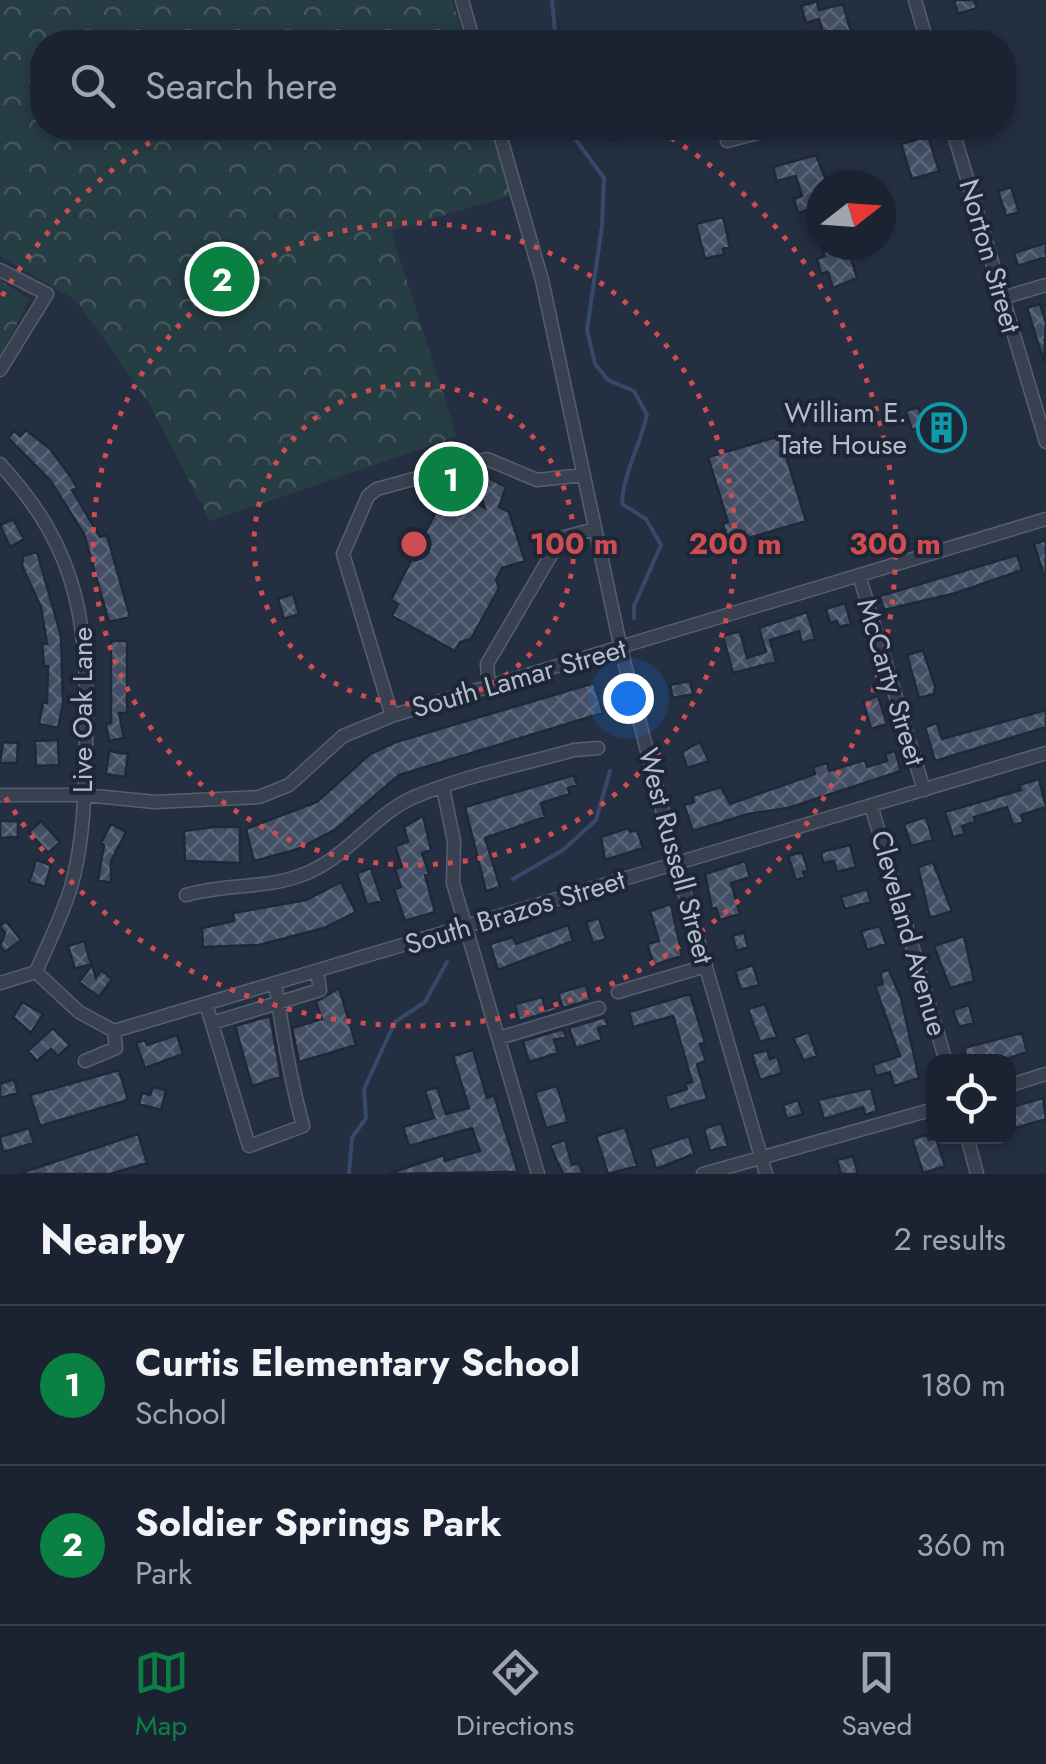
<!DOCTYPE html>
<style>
:root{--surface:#1b2332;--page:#282f3e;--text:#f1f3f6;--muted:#a0a4ac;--line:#39404d;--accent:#0b8043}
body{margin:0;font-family:Jost,sans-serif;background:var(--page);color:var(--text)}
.controls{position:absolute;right:30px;bottom:30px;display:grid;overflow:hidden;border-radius:20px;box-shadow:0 5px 15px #0003}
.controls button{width:90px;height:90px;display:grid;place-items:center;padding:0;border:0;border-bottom:2px solid var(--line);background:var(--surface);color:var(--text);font:50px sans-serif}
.compass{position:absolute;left:806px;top:170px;width:90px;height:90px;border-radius:50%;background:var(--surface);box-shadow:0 5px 15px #0003;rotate:73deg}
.you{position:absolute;left:628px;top:698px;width:35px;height:35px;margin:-25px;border:8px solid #fff;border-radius:50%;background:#1a73e8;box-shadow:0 0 0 15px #1a73e833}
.badge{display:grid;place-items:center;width:65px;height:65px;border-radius:50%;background:var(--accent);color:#fff;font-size:32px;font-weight:700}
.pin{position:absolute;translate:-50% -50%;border:5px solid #fff;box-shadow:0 2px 10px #0006}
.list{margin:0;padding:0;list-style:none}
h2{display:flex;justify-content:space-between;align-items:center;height:130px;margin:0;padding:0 40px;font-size:42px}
h2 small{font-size:32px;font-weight:400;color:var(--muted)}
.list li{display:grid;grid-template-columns:65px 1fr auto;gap:30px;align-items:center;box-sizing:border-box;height:160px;padding:0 40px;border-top:2px solid var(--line)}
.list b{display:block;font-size:38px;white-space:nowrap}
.list p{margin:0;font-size:32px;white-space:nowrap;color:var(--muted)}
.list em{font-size:32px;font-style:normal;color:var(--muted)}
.icon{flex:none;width:55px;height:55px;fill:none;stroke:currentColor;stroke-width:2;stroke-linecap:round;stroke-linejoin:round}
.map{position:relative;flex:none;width:1046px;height:1174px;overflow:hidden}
.search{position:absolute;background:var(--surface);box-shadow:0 5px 15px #0003;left:30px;right:30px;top:30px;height:110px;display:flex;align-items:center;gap:25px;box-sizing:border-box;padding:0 35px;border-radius:40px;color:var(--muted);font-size:38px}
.sheet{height:450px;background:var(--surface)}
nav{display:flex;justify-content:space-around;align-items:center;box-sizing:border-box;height:140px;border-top:2px solid var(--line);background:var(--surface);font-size:28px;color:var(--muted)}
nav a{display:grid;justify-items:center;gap:5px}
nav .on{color:var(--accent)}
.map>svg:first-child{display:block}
.park{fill:url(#park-crowns)}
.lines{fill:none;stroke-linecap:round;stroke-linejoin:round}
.stream{stroke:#37496a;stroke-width:4}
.building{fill:url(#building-cross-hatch);stroke:#1f2838;stroke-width:2.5}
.minor-casing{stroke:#565f6f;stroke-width:15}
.minor{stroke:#394151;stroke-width:12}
.ring{fill:none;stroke:#ce4d51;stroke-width:5;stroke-dasharray:5 10}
.labels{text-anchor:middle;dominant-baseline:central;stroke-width:8;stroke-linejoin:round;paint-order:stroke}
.street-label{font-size:28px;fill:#b5bccc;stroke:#1d2636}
.poi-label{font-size:28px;fill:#b5bccc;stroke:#1d2636;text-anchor:end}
.centre{fill:#ce4d51;stroke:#1d2636;stroke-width:5}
.ring-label{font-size:30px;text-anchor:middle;font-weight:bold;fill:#ce4d51;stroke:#1d2636;stroke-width:8;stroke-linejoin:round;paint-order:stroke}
</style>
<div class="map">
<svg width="1046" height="1174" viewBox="0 0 1046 1174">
<defs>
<pattern id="park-crowns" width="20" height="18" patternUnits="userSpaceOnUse" patternTransform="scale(2.5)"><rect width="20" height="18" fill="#263d43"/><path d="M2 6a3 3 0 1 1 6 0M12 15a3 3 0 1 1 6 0" fill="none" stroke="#43575d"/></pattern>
<pattern id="building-cross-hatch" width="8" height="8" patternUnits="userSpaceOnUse" patternTransform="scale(2.5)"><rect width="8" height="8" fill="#434e64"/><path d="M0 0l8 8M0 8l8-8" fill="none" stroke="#5c6679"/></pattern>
</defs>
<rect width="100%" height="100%" fill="#242f42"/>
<path class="park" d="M0,0H452L465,42H42V128H491L512,195L391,231L457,437L210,521L150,405L77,301L0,256Z
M0,280L29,299L0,359Z"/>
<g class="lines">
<path class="stream" d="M552,0L556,42
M567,128L604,178L602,226L587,330L595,364L608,380L634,391L647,415C640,445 623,475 622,504L646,519L661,545L634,606V618
M513,879L563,850L596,820L610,771
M349,1174L352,1138L366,1118L364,1089L395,1022L425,1002L447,962"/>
</g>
<path class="building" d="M954,0H974L977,8L958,14Z
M817,1L819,10L843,4L854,42H826L819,19L806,23L801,6Z
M990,31L994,42H959L958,40Z
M606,128H644L611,141Z
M928,136L939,171L912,179L901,144Z
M816,155L828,185H821V207L798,213L794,199L802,196L796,176L777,181L773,167Z
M1011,187L1019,212L1006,216L998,191Z
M723,217L730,247L723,249L724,254L705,259L696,224Z
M1046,243V257L1018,266L1014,253Z
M839,246L840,251L848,249L857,278L833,288L828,272L821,274L817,259L825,256L823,250Z
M1040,304L1046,322L1044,362L1027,308Z
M918,407L921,414L952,415L960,447L938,453L926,426L912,430L906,411Z
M26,430L50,449L71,477L77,488L72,490L100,537L107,535L130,617L109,622L84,534L50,480L8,438L14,431L20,436Z
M780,436L806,521L729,544L723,524L728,522L708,457Z
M485,476L506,487L499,507L509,512L525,561L502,568L496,580L499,588L471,639L460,642L455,651L392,616L398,604L391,600L448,488L485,508L478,488Z
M13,519L24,539L10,547L0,525Z
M1046,540V575L1044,576L1034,544Z
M37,552L61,636L63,704L58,728L39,724L43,702L47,703L48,666H44L42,644H47L41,607L22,566L23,556Z
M1017,555L1022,570L956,593L884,610L880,596Z
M293,594L299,614L284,619L278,599Z
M845,603L851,624L839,627L837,621L830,623L826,609Z
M807,612L815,639L802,643L799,631L770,640L776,662L733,673L723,636L740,631L747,658L766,652L759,628Z
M111,641H127V713H119L124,738L109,741L106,724L111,723Z
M923,650L935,686L934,694L919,698L907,655Z
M690,681L693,694L673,698L670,685Z
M594,683L603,713L399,775L336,829L298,849L254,861L246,829L317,802L370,754L396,742Z
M878,696L887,724L871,729L863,701Z
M1046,710V727L935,761L925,727L937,723L942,739Z
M58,740L59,765L36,766L35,741Z
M3,742L18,743L17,763H0Z
M700,742L709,761L687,768L682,752Z
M109,751L128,754L125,777L106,774Z
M895,751L901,771L788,808L748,814L693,831L684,805L694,802L692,796L721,787L730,804L815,774L813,767L827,763L829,771L865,760L867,767L887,761L885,754Z
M574,775L577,785L568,788L570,794L541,803L545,817L485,838L500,887L486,891L465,807Z
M1039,779L1046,807L1021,815L1023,822L1013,825L1007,807L974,817L975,822L962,826L965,834L953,837L945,812L1021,790L1019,785Z
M423,816L431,850L422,853L429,874L425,875L435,912L405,921L394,889L401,887L395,869L402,867L395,846L408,842L404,827Z
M926,817L933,840L911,846L904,824Z
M0,821H18V837L0,838Z
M41,821L60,842L48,853L29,832Z
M111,824L126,832L111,861V883L98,880L104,845L101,843Z
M214,827H240V863L185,861L184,831Z
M628,828L630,832L637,830L643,848L605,860L601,837Z
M850,845L856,867L837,872L834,861L823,863L821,852Z
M802,852L808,870L803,872L805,877L796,880L788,856Z
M36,860L51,865L45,887L29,882Z
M745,861L750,877L731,883L740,914L720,920L716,908L712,909L705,874Z
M933,862L952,911L930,918L918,867Z
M371,868L382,901L367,905L357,873Z
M341,882L356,912L324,928L259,945L203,947L202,928L234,921L233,913L306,900Z
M867,889L871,902L845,909L841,897Z
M671,904L682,956L654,965L647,944L659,941L650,911Z
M599,918L606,939L593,943L586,922Z
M6,921L21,940L5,952L0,946L5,933L0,926Z
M568,925L573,941L498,970L490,944L513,937L516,944Z
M880,926L886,944L867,950L861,931Z
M744,932L748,947L737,951L732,936Z
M964,936L974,981L950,988L934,946Z
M84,941L91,964L75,969L68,946Z
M92,965L96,978L101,970L112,979L99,997L79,982Z
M753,965L759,985L741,990L735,971Z
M889,970L901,998L919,1078L894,1086L890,1072L876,1076L873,1065L900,1056L875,986L883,984L880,972Z
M586,985L590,1000L563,1008L558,993Z
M339,988L356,1045L299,1062L292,1028L322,1019L316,1002Z
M690,994L705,1043L700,1044L706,1061L697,1064L707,1099L669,1110L665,1096L687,1089L685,1084L692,1082L673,1016L633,1027L629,1012Z
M542,997L545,1009L556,1006L557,1010L519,1021L515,1004Z
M22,1002L43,1014L31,1033L13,1017Z
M765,1004L777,1037L760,1042L748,1009Z
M969,1005L974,1023L959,1027L953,1010Z
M270,1016L281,1077L252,1086L235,1026Z
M605,1017L608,1025L598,1028L602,1040L576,1048L569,1028Z
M53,1028L70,1045L58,1056L51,1049L37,1061L28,1051Z
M563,1029L566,1037L554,1040L558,1053L529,1062L523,1041Z
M809,1032L817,1056L804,1061L793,1038Z
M1022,1033L1027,1052L998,1062H968L964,1048Z
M177,1035L183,1054L145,1068L136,1043L145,1040L147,1045Z
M473,1050L487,1098L494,1095L518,1172L388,1174L444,1155L445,1161L480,1151L472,1128L409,1146L403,1127L434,1118L425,1091L437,1087L446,1114L469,1108L453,1056Z
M767,1050L770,1059L777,1056L782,1073L760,1080L752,1054Z
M119,1070L128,1100L40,1126L30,1095Z
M14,1079L18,1093L0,1098V1084Z
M557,1086L568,1122L546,1128L535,1092Z
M153,1087L166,1090L161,1110L139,1104L142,1093L150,1095Z
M871,1088L877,1111L865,1115L863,1107L824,1119L818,1100Z
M1043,1098L1046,1119L1008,1130V1108Z
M798,1100L803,1114L787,1119L783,1105Z
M721,1123L728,1146L710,1151L704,1129Z
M625,1127L637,1166L608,1174L596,1136Z
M29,1128L34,1143L3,1152L0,1137Z
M138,1134L147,1163L110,1174H18Z
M927,1135L929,1140L936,1138L945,1166L923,1173L912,1139Z
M689,1136L694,1154L656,1169L650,1149Z
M565,1140L572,1165L579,1163L583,1174H563L550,1145Z
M853,1156L858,1174H841L837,1160Z"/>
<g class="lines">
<defs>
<path id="minor" d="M462,0L474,42
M915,0L927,42
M498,128L542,280L621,649L676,864L766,1174
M952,128L1046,442
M727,141L776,128
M0,270L47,294L0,370
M1002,298L1046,285
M0,464C82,553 88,627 86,744C85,790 84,842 71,887C62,916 48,944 36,972
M859,575L924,790
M489,687L487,664L561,538L595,529
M392,716L343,554L368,496L377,489L487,459L537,480L583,475
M443,788L454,841L453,883L538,1174
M0,795H85L155,802L259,797L289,785L343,736L394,715L1046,519
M871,805L946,1062
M186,895C223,884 262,889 299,876C346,860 371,817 412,798C463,776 521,765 574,750L598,748
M0,983L36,972L79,1012L114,1031L1046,753
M618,992L706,966
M206,1004L249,1146L303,1126C290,1078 283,1033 275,983
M212,1023L320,990L317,971
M499,1038L599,1008
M85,1061L116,1048L114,1031
M1008,1086L1046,1074
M967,1136L977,1174
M703,1174L934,1109"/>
</defs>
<use href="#minor" class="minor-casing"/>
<use href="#minor" class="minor"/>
</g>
<g class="ring">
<circle cx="414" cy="544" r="160"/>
<circle cx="414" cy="544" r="321"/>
<path d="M2 296A481 481 0 0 1 170 130M658 130A481 481 0 1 1 2 792"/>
</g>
<defs>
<symbol id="building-ring" viewBox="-11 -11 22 22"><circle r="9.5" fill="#1d2636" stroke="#0f9aa8" stroke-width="1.5"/><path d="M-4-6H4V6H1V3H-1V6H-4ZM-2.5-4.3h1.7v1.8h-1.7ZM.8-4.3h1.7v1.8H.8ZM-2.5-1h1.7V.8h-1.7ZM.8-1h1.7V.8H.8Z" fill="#0f9aa8"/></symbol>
</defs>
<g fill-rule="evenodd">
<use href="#building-ring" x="914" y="400" width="55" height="55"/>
</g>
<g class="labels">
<g class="street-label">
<text transform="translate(990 256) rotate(74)">Norton Street</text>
<text transform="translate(519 678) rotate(-16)">South Lamar Street</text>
<text transform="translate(891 682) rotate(73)">McCarty Street</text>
<text transform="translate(82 710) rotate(-90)">Live Oak Lane</text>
<text transform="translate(676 856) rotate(75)">West Russell Street</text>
<text transform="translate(515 912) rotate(-17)">South Brazos Street</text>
<text transform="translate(909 933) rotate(74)">Cleveland Avenue</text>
</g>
<g class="poi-label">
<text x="907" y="412">William E.<tspan x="907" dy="32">Tate House</tspan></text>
</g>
</g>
<circle cx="414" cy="544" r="15" class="centre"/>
<g class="ring-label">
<text x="574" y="554">100 m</text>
<text x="735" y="554">200 m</text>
<text x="895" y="554">300 m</text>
</g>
</svg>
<div class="controls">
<button><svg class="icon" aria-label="locate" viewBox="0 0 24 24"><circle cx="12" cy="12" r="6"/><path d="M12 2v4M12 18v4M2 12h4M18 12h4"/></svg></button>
</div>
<svg class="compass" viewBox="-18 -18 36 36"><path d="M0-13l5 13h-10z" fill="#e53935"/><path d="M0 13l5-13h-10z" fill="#a0a4ac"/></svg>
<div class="you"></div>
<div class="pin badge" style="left:451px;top:479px">1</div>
<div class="pin badge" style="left:222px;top:279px">2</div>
<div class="search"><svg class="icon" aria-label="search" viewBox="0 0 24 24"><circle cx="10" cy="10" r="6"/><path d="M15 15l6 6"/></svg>Search here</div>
</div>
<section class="sheet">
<h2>Nearby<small>2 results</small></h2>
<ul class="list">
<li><span class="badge">1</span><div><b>Curtis Elementary School</b><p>School</p></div><em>180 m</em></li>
<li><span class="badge">2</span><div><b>Soldier Springs Park</b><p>Park</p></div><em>360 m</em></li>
</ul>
</section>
<nav>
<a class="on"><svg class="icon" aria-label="map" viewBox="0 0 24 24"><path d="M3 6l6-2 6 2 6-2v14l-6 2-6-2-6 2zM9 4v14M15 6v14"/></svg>Map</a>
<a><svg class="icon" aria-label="directions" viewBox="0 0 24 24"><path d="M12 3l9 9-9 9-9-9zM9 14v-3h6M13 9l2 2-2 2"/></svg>Directions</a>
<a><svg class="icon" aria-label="saved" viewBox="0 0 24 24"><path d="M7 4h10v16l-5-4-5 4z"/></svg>Saved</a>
</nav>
